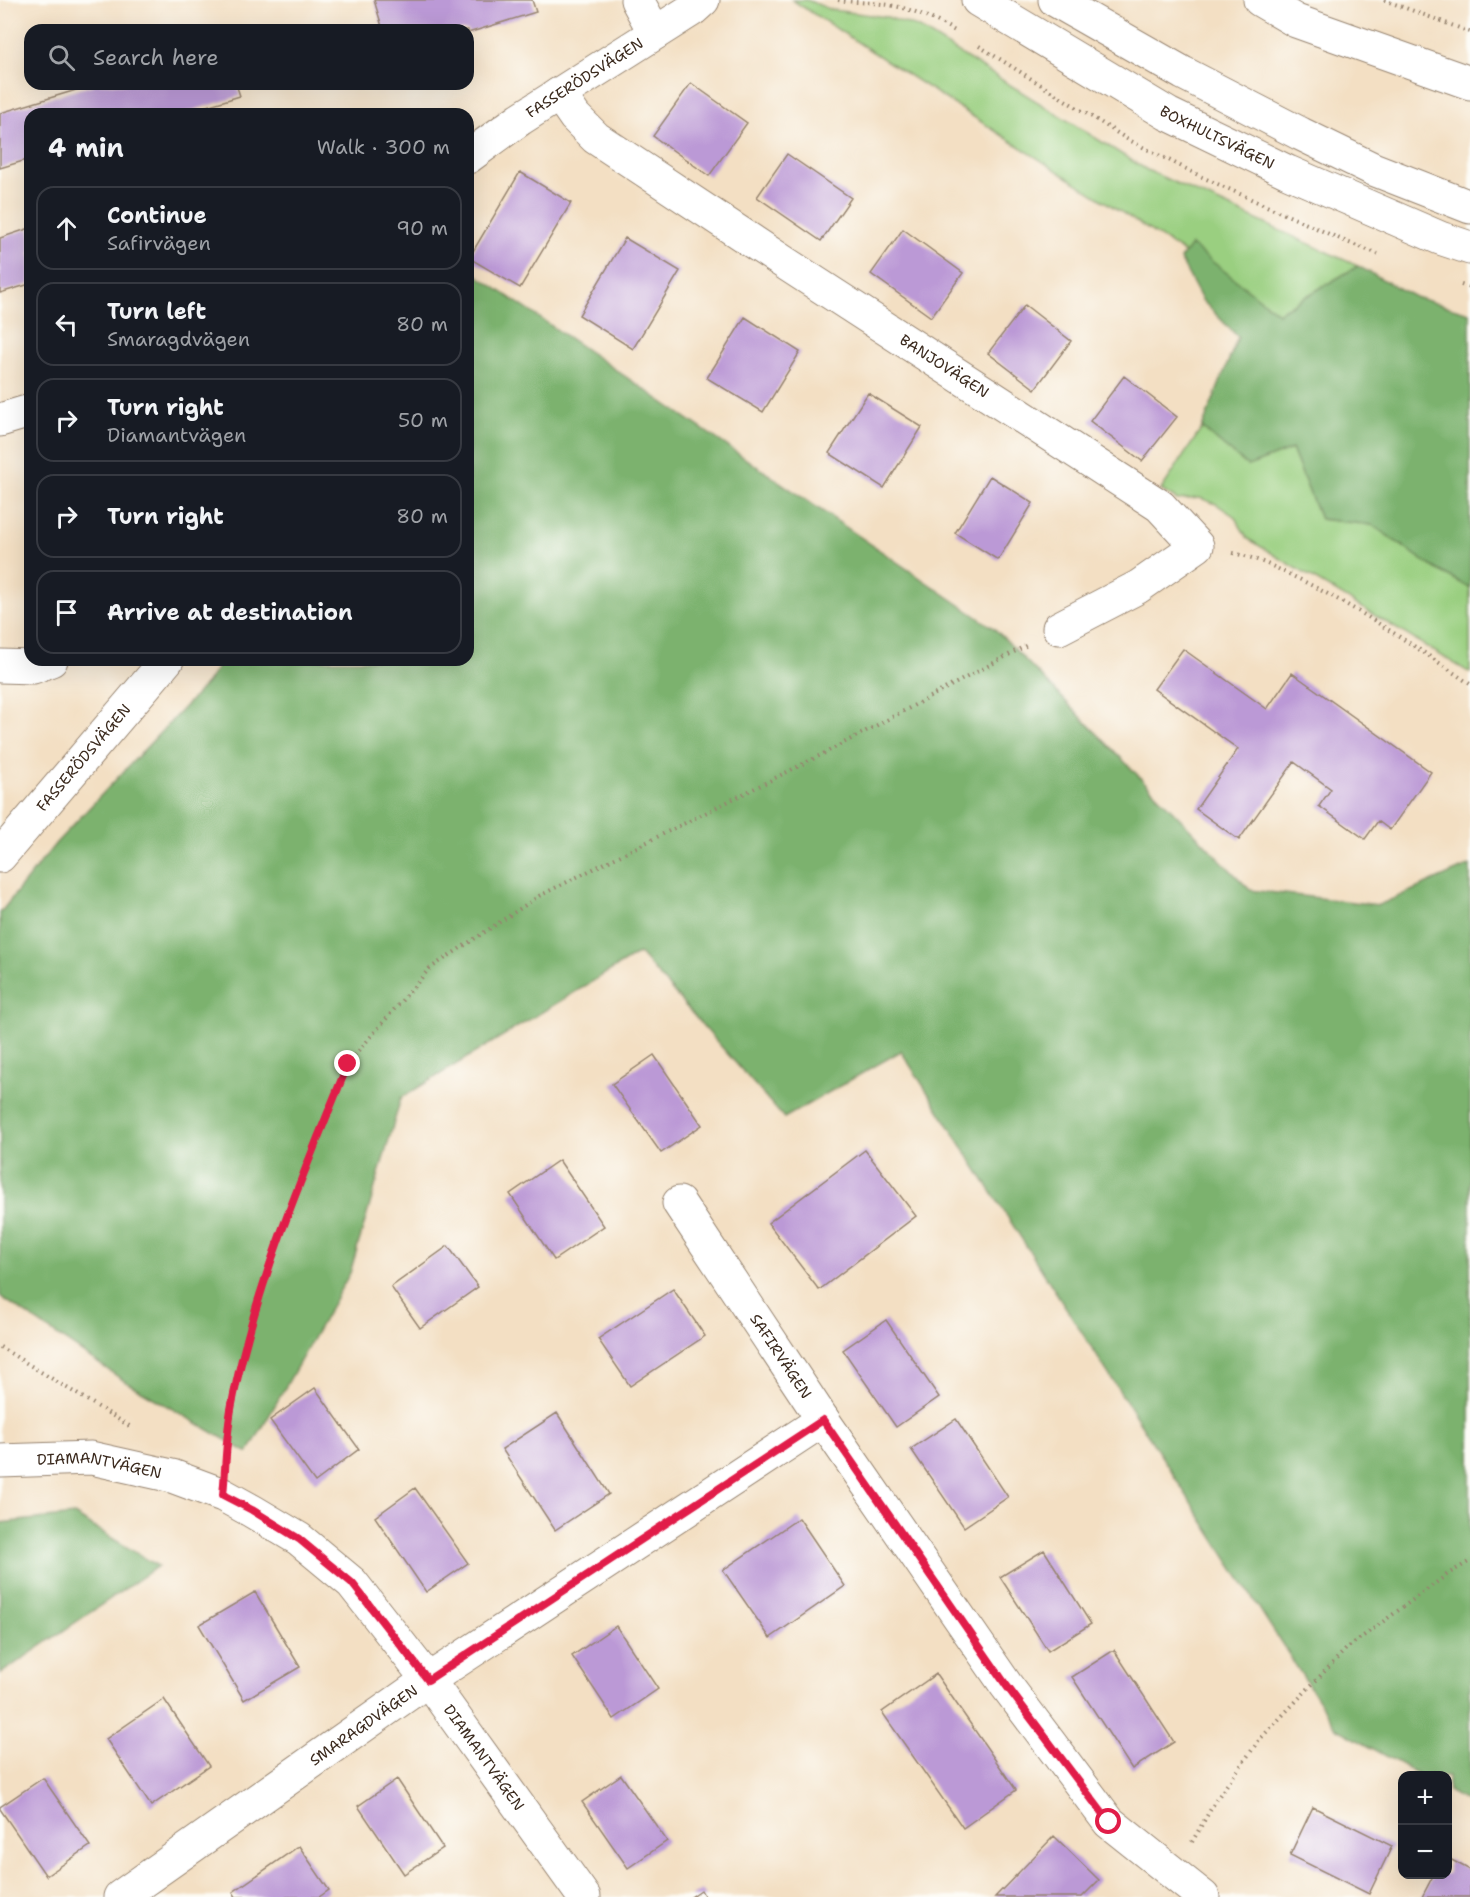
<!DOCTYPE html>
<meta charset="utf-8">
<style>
:root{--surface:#171b24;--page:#20242c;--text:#f1f3f6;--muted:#9ea1a6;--line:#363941}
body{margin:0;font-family:"Shantell Sans",sans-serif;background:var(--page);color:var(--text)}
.controls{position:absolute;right:18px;bottom:18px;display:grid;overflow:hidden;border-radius:12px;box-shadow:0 6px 24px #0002}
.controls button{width:54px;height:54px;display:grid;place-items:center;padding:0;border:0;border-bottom:2px solid var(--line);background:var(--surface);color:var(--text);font:30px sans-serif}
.stop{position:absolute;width:18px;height:18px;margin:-14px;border:4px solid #e11d48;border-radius:50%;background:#fff}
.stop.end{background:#e11d48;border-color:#fff;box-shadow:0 2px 6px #0008}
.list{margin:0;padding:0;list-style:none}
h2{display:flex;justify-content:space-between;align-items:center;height:78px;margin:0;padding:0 24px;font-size:26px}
h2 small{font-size:20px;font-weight:400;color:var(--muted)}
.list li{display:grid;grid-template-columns:39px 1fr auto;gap:18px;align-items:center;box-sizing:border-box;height:84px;margin:0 12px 12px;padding:0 12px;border:2px solid var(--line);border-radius:18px}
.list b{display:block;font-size:22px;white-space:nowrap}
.list p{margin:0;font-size:20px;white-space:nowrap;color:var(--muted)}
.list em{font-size:20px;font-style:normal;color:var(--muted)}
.icon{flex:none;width:33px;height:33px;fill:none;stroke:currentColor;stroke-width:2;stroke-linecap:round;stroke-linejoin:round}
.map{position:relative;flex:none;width:1470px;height:1897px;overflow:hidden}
.search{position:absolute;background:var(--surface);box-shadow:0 6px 24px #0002;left:24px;top:24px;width:450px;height:66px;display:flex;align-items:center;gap:15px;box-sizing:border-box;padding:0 21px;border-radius:18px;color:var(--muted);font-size:22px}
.panel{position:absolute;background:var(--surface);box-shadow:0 6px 24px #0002;left:24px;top:108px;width:450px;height:558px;border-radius:18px}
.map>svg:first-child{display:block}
.green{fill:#9acf80;stroke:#6a7c4f;stroke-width:1.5}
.forest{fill:#7bb26e;stroke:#5b6e46;stroke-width:1.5}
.building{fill:#bb99d6}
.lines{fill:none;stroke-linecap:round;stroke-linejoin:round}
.minor-casing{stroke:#978470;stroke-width:35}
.path{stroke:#978470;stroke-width:4;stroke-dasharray:1.5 4.5;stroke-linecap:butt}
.minor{stroke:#fff;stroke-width:33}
.route{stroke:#e11d48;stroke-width:8}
.labels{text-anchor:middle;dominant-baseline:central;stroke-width:4.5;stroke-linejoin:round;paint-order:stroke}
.street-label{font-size:15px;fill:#3b2a1e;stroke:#fdfcf7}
</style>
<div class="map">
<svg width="1470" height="1897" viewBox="0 0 1470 1897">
<rect width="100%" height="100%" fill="#fdfcf7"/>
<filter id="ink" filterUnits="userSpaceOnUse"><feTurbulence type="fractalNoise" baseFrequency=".0167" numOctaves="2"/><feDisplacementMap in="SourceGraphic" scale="12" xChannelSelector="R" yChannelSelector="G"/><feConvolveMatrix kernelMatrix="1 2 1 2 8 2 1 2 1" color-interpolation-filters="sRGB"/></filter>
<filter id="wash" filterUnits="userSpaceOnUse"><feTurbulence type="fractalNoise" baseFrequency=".008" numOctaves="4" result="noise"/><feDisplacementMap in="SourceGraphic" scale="24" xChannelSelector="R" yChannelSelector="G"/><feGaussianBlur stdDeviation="1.35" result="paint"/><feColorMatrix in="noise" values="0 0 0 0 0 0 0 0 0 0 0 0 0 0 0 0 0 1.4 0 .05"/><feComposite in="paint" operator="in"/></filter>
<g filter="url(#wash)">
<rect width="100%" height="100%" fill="#f3dfc3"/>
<path class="green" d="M792,0H807L832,10L887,17L917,27L1147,170L1358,266L1278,313Z
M1202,428L1248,466L1292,449L1320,519L1372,525L1433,567L1470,588V673L1248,539L1234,516L1216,504L1200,498L1177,500L1161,490Z"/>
<path class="forest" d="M1191,245L1278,313L1358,266L1415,297L1470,313V588L1433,567L1372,525L1320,519L1292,449L1248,466L1202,428L1238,337L1202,300L1180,259Z
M468,269L995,629L1250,890L1379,905L1470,865V1804L1448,1791V1776L1420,1775L1336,1728L901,1051L784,1118L639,953L401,1098L350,1273L248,1453L126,1382L0,1296V913L56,843L207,683L222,660H468Z
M74,1515L158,1566L0,1674V1523Z"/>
<g id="blocks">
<path class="building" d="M374,0H532L536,12L468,33V30H383Z
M691,83L747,123L709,176L653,136Z
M96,84H236L240,96L180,114H30V159L0,168V113Z
M787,154L851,198L821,241L757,197Z
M520,172L571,203L520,288L469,258Z
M30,228V284L0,293V238Z
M903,229L963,273L931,317L871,274Z
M625,238L680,271L633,349L579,315Z
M1025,305L1071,341L1035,389L988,353Z
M745,317L800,352L763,412L707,378Z
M1124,376L1177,417L1142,461L1090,421Z
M868,393L922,427L884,488L829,453Z
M990,476L1033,503L998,560L955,533Z
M1183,649L1267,709L1292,673L1431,772L1390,830L1378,821L1365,839L1319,806L1331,789L1294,762L1239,840L1196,809L1238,749L1154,689Z
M654,1055L702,1125L661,1153L612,1084Z
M865,1150L916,1216L819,1290L768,1223Z
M559,1160L604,1226L554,1260L510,1194Z
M448,1246L478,1287L420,1328L391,1287Z
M673,1289L705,1336L630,1386L598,1339Z
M886,1320L939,1397L896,1427L843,1350Z
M315,1388L359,1449L315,1482L270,1420Z
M557,1413L609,1494L555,1530L502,1449Z
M956,1419L1008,1497L964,1527L911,1449Z
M415,1488L468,1563L426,1592L375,1517Z
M799,1518L845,1586L770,1638L723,1570Z
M1044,1550L1091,1624L1048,1651L1000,1577Z
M255,1592L300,1667L244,1700L199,1625Z
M616,1626L658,1689L614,1719L572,1656Z
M1114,1650L1174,1742L1132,1769L1072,1677Z
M936,1674L1016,1790L963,1828L882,1712Z
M164,1699L209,1766L151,1806L106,1739Z
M621,1775L667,1841L628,1868L582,1802Z
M43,1778L90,1846L46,1876L0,1809V1807Z
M397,1779L443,1848L404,1874L358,1806Z
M1313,1807L1392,1846L1369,1894L1290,1855Z
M1054,1836L1099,1880L1082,1897H995Z
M299,1846L329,1890L319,1897H236L233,1892Z
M1448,1858L1470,1870V1897H1422L1434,1874H1448Z
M701,1890L705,1897H691Z"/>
</g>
</g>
<g filter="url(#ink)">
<use href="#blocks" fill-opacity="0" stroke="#978470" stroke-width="1.5"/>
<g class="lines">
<defs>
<g id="minor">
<path d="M637,0L655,33"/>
<path id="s1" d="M978,0L1168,114L1288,172L1440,238L1470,248"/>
<path d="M1055,0L1183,73L1301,134L1373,169L1470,207"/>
<path d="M1260,0L1296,21L1470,83"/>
<path id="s2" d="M559,94L575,117L596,138L788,265L1160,506L1197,546L1138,587L1059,628"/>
<path id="s3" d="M468,157L520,119L693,9L703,0"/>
<path d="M0,420L30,411"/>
<path d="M0,666L33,667L51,660"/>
<path id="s4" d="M0,856L167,660"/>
<path id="s5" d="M679,1203L823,1420L1006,1685L1109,1822L1203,1897"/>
<path id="s6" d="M0,1461L91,1458L172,1476L223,1495L252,1511L299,1539L352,1583L428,1680L584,1897"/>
<path id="s7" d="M120,1897L428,1680L823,1420"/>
</g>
</defs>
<use href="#minor" class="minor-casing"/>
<path class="path" d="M838,0C857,3 876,2 894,6C916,10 935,20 955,31
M1384,0L1470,32
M979,46L1127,139L1202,177L1347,242L1378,254
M1461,285L1470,288
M1233,553C1258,558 1278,569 1301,580C1361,610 1415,646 1470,684
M0,1347L131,1427
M227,1459L232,1406L255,1308L299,1184L348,1063L429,969L539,896L823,754L1029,644
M1192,1842L1216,1800L1260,1739L1347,1648L1448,1574L1470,1561"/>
<use href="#minor" class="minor"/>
</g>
</g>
<g class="lines" filter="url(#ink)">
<path class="route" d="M348,1064C303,1174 255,1286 232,1404C226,1434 226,1465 223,1495L252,1510L299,1539L352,1583L428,1680L823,1420L1006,1685L1109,1822"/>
</g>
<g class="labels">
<g class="street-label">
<text stroke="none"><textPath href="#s3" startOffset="141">FASSERÖDSVÄGEN</textPath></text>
<text stroke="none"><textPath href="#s1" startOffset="276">BOXHULTSVÄGEN</textPath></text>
<text stroke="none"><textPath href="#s2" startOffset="474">BANJOVÄGEN</textPath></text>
<text stroke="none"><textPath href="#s4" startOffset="129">FASSERÖDSVÄGEN</textPath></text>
<text stroke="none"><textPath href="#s5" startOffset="184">SAFIRVÄGEN</textPath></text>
<text stroke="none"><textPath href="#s6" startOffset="100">DIAMANTVÄGEN</textPath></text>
<text stroke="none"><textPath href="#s7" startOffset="298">SMARAGDVÄGEN</textPath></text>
<text stroke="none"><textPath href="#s6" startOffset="604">DIAMANTVÄGEN</textPath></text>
</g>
</g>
</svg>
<div class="controls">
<button>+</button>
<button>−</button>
</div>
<div class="stop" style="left:1109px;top:1822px"></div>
<div class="stop end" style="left:348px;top:1064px"></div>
<div class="search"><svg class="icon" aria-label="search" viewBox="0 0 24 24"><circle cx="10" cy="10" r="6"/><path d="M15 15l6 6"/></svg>Search here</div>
<section class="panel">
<h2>4 min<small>Walk · 300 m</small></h2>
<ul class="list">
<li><svg class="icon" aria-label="ahead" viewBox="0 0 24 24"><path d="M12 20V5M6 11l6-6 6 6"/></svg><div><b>Continue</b><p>Safirvägen</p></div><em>90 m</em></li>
<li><svg class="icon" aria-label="left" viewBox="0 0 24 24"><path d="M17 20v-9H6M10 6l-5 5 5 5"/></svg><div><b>Turn left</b><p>Smaragdvägen</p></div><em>80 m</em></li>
<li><svg class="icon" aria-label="right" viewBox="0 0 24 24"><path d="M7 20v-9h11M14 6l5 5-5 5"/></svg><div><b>Turn right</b><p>Diamantvägen</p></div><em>50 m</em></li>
<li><svg class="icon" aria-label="right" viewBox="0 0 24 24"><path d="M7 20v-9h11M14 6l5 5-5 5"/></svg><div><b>Turn right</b></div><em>80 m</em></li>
<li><svg class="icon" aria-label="arrive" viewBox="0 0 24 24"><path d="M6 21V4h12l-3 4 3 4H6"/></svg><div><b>Arrive at destination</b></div></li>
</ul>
</section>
</div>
